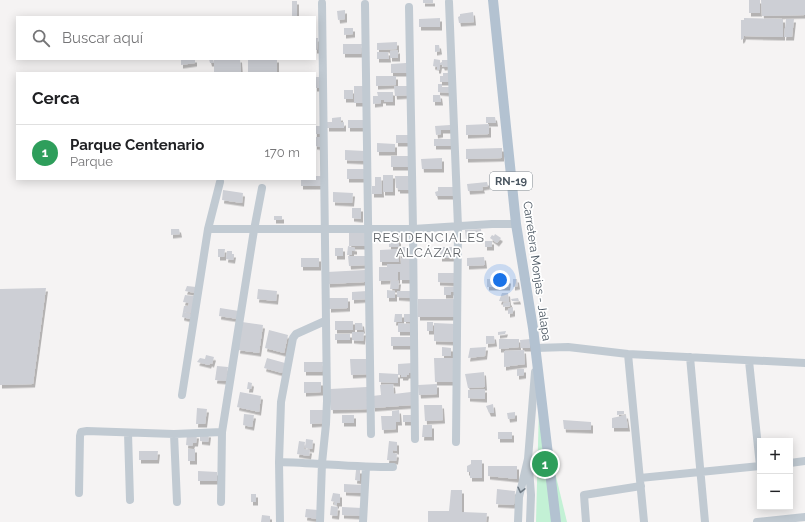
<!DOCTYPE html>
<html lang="es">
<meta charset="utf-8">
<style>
:root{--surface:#fff;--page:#f2f2f2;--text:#202124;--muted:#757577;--line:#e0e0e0;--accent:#1a73e8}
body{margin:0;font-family:Raleway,sans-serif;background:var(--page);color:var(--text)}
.controls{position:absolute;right:12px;bottom:12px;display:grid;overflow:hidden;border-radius:0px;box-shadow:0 2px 10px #0003}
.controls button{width:36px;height:36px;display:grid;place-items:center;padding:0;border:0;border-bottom:1px solid var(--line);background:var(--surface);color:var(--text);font:20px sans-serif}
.you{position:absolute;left:500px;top:280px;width:14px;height:14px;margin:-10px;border:3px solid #fff;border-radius:50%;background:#1a73e8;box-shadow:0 0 0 6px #1a73e833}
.badge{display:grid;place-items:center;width:26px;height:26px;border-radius:50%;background:var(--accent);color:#fff;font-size:13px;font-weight:700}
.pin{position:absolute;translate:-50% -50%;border:2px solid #fff;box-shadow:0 1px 4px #0006}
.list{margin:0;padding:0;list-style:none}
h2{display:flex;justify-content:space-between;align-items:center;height:52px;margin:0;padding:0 16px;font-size:17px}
h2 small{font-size:13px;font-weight:400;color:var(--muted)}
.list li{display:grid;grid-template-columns:26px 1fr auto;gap:12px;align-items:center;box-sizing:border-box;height:56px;padding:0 16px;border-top:1px solid var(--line)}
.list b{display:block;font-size:15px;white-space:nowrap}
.list p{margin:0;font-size:13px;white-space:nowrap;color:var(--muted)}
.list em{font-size:13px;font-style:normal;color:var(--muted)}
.icon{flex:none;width:22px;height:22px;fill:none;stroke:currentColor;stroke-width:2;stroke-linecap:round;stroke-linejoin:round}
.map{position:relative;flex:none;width:805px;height:522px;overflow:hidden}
.search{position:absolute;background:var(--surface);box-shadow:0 2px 10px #0003;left:16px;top:16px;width:300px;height:44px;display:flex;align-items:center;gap:10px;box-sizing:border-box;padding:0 14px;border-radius:0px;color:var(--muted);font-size:15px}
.panel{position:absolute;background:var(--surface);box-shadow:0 2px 10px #0003;left:16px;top:72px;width:300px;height:108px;border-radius:0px}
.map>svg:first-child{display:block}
.green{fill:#c3f1d5}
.building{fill:#cdcfd5;filter:url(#shadow)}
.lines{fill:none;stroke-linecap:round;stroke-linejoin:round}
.minor{stroke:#c1cad2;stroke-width:8}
.major{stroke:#b3c2d1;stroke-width:10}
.oneway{stroke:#6e7983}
.labels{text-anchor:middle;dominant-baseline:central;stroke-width:3.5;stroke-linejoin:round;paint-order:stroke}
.shield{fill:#fff;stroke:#808990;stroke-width:1}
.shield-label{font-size:11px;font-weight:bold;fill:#4a5661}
.street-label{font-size:12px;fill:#4a5661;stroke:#fff}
.neighbourhood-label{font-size:13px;letter-spacing:1px;fill:#5f6368;stroke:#fff}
</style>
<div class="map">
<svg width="805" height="522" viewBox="0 0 805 522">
<defs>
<filter id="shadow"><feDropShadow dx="2" dy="3.5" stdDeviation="0" flood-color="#0004"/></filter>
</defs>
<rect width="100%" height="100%" fill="#f5f3f3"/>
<path class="green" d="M539,406L567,522H536Z"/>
<path class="building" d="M423,0H433V3H423Z
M749,0H760V13H749Z
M761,0H805V15L762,16Z
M292,1H297V17H292Z
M345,10V19L338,20L337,11Z
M473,12L474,22L459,23L458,17L460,16V14Z
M440,18V27H419V19Z
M744,18L783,19V37L744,36L743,39L741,40V20H744Z
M786,19H794L792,37H784Z
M344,28H353V34L344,35Z
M315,38H318L317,50H315Z
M397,42V49L377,50V43Z
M343,44H362L361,54H343Z
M435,45H439L440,51L435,52Z
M398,50V58H390V51Z
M377,52H388L389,59H377Z
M181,59H195V63L181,65Z
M209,59H213L214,63V59H240L241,73H214V63H210Z
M248,59H277V73H248Z
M434,59L440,60V63L442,62V60H449L450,66L443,67L442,65H440L439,70H437V67L433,66Z
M406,63L407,73H391V64Z
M443,73H448L449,82H440V76H443Z
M376,76H396V85L376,86Z
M315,77H319L320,88H315Z
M438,84H442V87H450V93L438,92Z
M354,86H365V103H354Z
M394,86H409L410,95L395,96Z
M344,90H353V99H344Z
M377,92H393V102H384V100H381V103L373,104V96H378Z
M433,95H440L441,102H433Z
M341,117V123L344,122V128H327V122H332V118Z
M486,117H495L496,123H486Z
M348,120H365V128H348Z
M489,124V134L466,135V125Z
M450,125V130H441V134L436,135L435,126Z
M315,126H320V134H315Z
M396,135H409L408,143H396Z
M315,137H322V147L315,146Z
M434,139H451V146H434Z
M377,143L395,144V152H377Z
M502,148V158L466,159V149Z
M345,150L365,151V161L345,160Z
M391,156H408V167H391Z
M442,158V169H422L421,159Z
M347,169H365V179H347Z
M383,175H393V192H383Z
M315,176H323V186H301V179H315Z
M395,176H410V190H398V188H396Z
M375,177H381L382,194H372V186H375Z
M487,182L488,186L482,187L483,190L468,191L467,184Z
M438,187H453L454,196H436L435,192L438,191Z
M223,190L243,193L242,203L222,200Z
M333,192L353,193L352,203L333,202Z
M352,208H361V219L352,218Z
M274,216H282V220H274Z
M171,229H179L180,234L171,235Z
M379,229L387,230L386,236L378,235Z
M481,229L482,238L466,239L465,230Z
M349,230H367V246H349Z
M389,232H399V247H389Z
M495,234L501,238L497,243L490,238L492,235L494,236Z
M485,241H492V247H485Z
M348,246L355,248V251H352V255H347Z
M399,247H413V255H399Z
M438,247H453V258H440V253H438Z
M335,248H343V256H335Z
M218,249H225L224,257H218Z
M398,249L399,262H380V250Z
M227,251H232V254H234L233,260L226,259Z
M348,256H366V265L349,266Z
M484,257L485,265L467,266V258Z
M301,258H319V267H301Z
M401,258H413V280H400V272H398V280L379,281V267H387V264H401Z
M365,270V282L328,284L327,272Z
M438,273H455L456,283L438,282Z
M487,279L509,280L508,287H487Z
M513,279H517L518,286L513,287Z
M391,280L399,281L398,289H390Z
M187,286L196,287L195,293L185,291Z
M444,287H455V292H451V295H444Z
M46,288L33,384L0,385V289Z
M258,289L277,291L276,301L257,299Z
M387,290L395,291V298H387Z
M367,291V299L352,300V292Z
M397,291H411L410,298L397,297Z
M502,293H508L509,302L499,301Z
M185,295L194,296L192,313L184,312L191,314L190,319L182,317L184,306H188L189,303L183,302Z
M329,298H348V308L329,309Z
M518,298L519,301H512L511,299Z
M418,299H456V317H418Z
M510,302V306L503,307V303Z
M513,307V313L508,314V309Z
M220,308L239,311L238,319L219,316Z
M395,314H402V322H394Z
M404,314H412V322H404Z
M335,321H353V330H335Z
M242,322L263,325L259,353L238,350Z
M427,322H433V331H427Z
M355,323H362L363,330H355Z
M398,323L411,324V332H398Z
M434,323L456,324V342L434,341Z
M269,330L288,335L284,353L265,348Z
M506,331L505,334L498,335V332Z
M352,332H364L363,341L352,340Z
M335,334H350V340H335Z
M486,336H494L495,343L486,344Z
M391,337H411V346H391Z
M499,339H519V347L499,349Z
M530,339V348H521L520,340Z
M442,347L451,348V356H442Z
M486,347L485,356L468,358L470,348Z
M524,350L525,364L504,367V351Z
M206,355L214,357L212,364L210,363L209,365L197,362L200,358L205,359Z
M267,358L285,363L282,373L264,368Z
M434,358H453L454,382H435Z
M350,359H367L368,374L351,375Z
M304,362H323L322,372H304Z
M413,363V372L409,373V375H407L406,377H401V375H398V364Z
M217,366L228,367L226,381L215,380Z
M517,369H524V375L517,376Z
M484,372L485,387L468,388L465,374Z
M379,373L398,374V383L379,382Z
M248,382L252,383L251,389H247Z
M304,382H321V392L304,393Z
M393,384L394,394L411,392L412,405L373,408L372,396L381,395L380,385Z
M437,384V394L419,395L418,385Z
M367,387L368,409L331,410L330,389Z
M485,389V399L468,398V390Z
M240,392L261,396L259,412L237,407Z
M493,404L494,413H489L486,406Z
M424,405H442L443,420L425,421Z
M197,408L207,409L205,424H196Z
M310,410H324V423L310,424Z
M399,410L400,422H396V429L382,430L381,416H392V411Z
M617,411H624V414L617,415Z
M515,412V418L508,419L507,413Z
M244,414L254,415L252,427L243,425Z
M342,415H354V423H342Z
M403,415H413V422H403Z
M626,415L628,428H612V418Z
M563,420L591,422V430L564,429Z
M423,425H432V437H422Z
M498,432H512V439H498Z
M200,433L209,434L208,442L200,441Z
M187,434L197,435L196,443H193L192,446L186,445Z
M306,439L313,440L312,449L305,448Z
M299,441L305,442L304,449L310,450L309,456L297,454Z
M389,441L397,442V451L393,450V453L397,454L396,461L387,460Z
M188,449H195V461H188Z
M139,451H158L157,460H139Z
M471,460H482V478H470V472H467V466L471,464Z
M488,466H517V479L488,476Z
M356,470H360V481L355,480Z
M198,471L217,472V481H198Z
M344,484L362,485V493L344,492Z
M497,489L515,491L514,505L496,504Z
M451,490H462V512L487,513L486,522H428V511H449Z
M333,493L340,494V503H337V505H334L335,502L331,501Z
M251,494H256V502H251Z
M331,506L338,507L337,516L330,515Z
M342,507L362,508L361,516L342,515Z
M306,509L318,510L317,519L305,517Z
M262,515L270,516V522H261Z"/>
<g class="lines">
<path class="minor" d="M449,2L458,227L456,442
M365,4L371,434
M409,7L413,229L415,439
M208,229H413L492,224H516
M535,348L568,347L628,354L805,363
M628,354L644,522
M690,357L705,522
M749,361L760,466
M182,395L208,229L220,182
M128,433L130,500
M174,434L177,502
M279,462C317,463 355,467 393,467
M790,463L805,461
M529,468L531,495L530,522
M640,478L760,466
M79,493L80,436L81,432L87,431L174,434L222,432
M221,502L222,432L254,230L262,188
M280,522L279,462L281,402L293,338L296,334L325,321
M320,522L322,463L326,424L327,401L322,3
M363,522L366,467
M518,522L519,497L528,459L535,372
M586,522L584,495L641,486
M757,522L805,517"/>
<path class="major" d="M493,0L516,224L533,328L556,522"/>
</g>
<defs><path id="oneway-chevron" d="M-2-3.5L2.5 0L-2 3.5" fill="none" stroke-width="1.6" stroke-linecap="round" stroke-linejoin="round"/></defs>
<use class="oneway" href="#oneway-chevron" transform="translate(521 490) rotate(103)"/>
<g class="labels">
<rect class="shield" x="490" y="172" width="42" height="18" rx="3"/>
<g class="shield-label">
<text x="511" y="181">RN-19</text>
</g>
<g class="street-label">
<text transform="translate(537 271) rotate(82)">Carretera Monjas - Jalapa</text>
</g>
<g class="neighbourhood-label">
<text x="429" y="237">RESIDENCIALES<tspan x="429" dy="15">ALCÁZAR</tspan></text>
</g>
</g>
</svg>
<div class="controls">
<button>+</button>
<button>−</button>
</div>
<div class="you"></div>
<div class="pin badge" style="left:545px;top:464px;background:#2e9e5b">1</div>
<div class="search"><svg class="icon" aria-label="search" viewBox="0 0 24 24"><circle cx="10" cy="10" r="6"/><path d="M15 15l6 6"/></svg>Buscar aquí</div>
<section class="panel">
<h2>Cerca<small></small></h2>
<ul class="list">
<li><span class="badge" style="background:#2e9e5b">1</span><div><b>Parque Centenario</b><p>Parque</p></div><em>170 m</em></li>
</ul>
</section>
</div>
